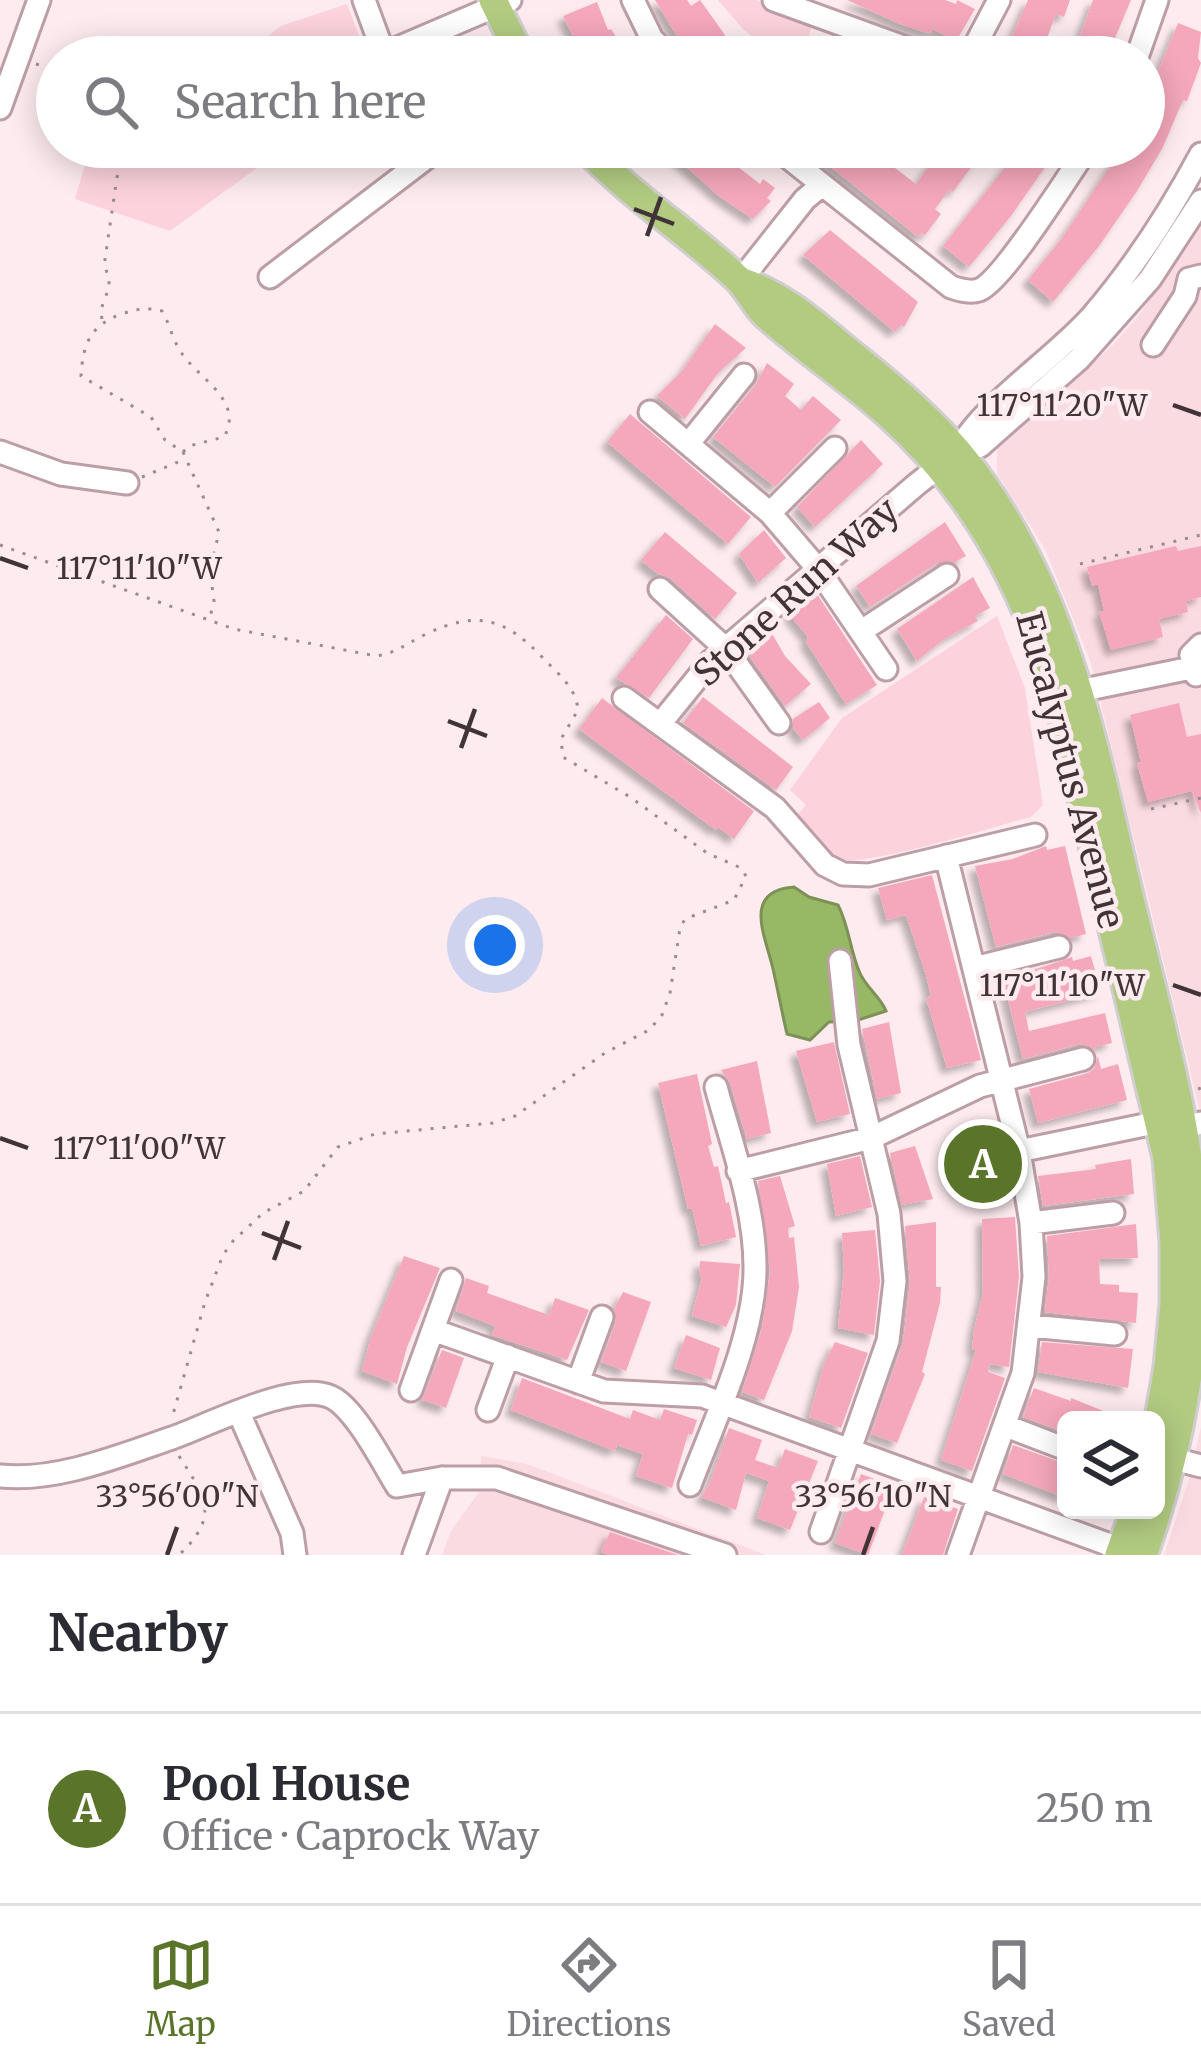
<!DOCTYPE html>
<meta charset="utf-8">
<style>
:root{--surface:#fff;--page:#f2f2f3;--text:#2b2b33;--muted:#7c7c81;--line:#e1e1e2;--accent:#5a752a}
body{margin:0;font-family:Merriweather,serif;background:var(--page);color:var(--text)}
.controls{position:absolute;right:36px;bottom:36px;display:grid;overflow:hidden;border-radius:18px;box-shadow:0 6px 30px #0003}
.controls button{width:108px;height:108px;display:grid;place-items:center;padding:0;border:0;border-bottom:3px solid var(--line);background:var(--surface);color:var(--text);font:60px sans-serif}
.you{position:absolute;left:495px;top:945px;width:42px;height:42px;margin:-30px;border:9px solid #fff;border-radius:50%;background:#1a73e8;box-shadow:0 0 0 18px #1a73e833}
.badge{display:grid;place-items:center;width:78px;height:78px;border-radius:50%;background:var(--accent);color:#fff;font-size:39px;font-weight:700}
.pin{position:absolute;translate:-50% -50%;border:6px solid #fff;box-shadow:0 3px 12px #0006}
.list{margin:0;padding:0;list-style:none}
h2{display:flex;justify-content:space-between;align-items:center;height:156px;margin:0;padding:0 48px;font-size:51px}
h2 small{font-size:39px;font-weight:400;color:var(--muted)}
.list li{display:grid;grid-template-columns:78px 1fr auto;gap:36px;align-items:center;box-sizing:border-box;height:192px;padding:0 48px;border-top:3px solid var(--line)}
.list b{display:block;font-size:45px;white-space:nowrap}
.list p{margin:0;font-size:39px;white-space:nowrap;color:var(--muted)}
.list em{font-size:39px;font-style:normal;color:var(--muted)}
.icon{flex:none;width:66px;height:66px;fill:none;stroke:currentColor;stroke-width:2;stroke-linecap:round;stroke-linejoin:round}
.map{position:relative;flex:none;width:1201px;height:1555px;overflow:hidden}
.search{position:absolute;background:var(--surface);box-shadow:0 6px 30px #0003;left:36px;right:36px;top:36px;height:132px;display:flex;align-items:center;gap:30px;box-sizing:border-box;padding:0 42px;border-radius:66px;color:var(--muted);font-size:45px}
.sheet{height:348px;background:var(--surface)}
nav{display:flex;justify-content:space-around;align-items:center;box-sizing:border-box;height:168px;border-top:3px solid var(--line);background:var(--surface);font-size:33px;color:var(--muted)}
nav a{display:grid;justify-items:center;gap:6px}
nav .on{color:var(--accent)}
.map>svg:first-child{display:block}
.built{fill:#fbdbe2}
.green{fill:#fcd3dc}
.water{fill:#97b864;stroke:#7d9056;stroke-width:3}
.building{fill:#f5a8bb;filter:url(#shadow)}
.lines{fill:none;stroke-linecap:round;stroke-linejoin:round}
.minor-casing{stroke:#bc9fa6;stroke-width:27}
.major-casing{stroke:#d1cecf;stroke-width:33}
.path{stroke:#9a8b8f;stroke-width:3;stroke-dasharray:3 9;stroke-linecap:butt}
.minor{stroke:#fff;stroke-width:21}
.major{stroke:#b2cb81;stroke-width:27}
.ticks{fill:none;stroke:#403437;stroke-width:4.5}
.labels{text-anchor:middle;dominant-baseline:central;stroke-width:9;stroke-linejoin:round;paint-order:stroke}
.street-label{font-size:36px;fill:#403437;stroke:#fdebef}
.ticks-label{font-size:30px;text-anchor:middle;fill:#403437;stroke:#fdebef;stroke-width:9;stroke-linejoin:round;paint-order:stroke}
</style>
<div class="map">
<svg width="1201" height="1555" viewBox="0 0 1201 1555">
<defs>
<filter id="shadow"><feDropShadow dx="-6" dy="6" stdDeviation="3" flood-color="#0004"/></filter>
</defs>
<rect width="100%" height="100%" fill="#fdebef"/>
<path class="built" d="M1201,224V1116L1091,663L1045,549L997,474V445L1113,345L1139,315Z
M1201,1427V1555H1164L1188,1483Z
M481,1456L527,1464L766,1555H442L451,1531L481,1489Z"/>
<path class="green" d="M718,0H756L812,25L807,43L811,48L817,47L816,55L777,57L742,28Z
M347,4L367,57H240L281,26Z
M90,147H286L170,231L75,199Z
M997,616L1025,688L1043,805L1031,817C999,825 857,871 835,858C818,848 810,828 798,814L806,805L790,790L842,718Z"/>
<path class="water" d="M794,887L809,897L838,905C849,926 850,950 859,971C865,987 881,997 886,1011L855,1021L829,1022L810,1040L787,1034C782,1013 778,991 773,969C766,937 741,891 794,887Z"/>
<path class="building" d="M655,0H687L691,6L700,0L730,42L732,39L751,57L698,56L677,36Z
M847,0H945L956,4L957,0L975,9L956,41L932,29L931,33L924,32L900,24Z
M1028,0H1070L1064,17L1056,14L1040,57H1003Z
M1093,0H1131L1107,57H1072Z
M597,2L608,30L611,29L629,57H584L563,16Z
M1178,23L1201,32L1198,58L1201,63L1187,101L1183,100L1163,147L1137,191L1099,246L1053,302L1028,280L1062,238L1123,147H1144V105Z
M664,147H722L736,158L733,163L760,184L763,179L775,188L767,198L771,201L753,219L719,196Z
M806,147L870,149L916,184L943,147H986L953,192L950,189L935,209L941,214L925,235L921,233L918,237Z
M1021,147H1059L1011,216L969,267L943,246Z
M830,230L918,302L904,327L901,325L895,332L803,255Z
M715,324L746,348L718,373L685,419L657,396L682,371Z
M767,363L794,384L785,396L801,410L813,396L841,420L775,487L713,437L756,384Z
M630,414L751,517L728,544L607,442Z
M861,440L883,464L815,527L797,507Z
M945,522L966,556L955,562H939L870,607L856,586Z
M764,530L786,558L758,583L739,554Z
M665,532L737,593L715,619L670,578L658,574L641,560Z
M1176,546L1178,551L1201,546V597L1186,601L1188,612L1159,619L1163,637L1111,650L1099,612L1104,611L1098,584L1092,586L1087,567Z
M973,577L990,608L975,616L978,621L944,639L917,661L897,629Z
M815,591L877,685L846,704L806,642L808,637L789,614Z
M666,615L693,639L649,698L616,678Z
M770,630L785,656L811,684L785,706L746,651Z
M703,697L793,767L776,790L683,723Z
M602,698L754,811L734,839L718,827L716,830L579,729Z
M819,702L830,718L803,740L793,728V719Z
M1179,703L1187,737L1201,734V813L1192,791L1148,802L1137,763L1141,762L1130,715Z
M1046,846L1047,850L1065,846L1086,934L1071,938L1055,932L996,947L975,866L1013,859Z
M932,875L981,1060L947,1068L926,998L931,996L926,975L906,915L887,920L878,888Z
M1091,956L1101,992L1025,1012L1029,1031L1105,1013L1112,1043L1095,1047L1097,1054L1093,1048L1080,1044L1023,1059L1003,980L1072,957L1073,961Z
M889,1022L901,1093L877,1099L862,1029Z
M834,1042L850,1114L817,1122L796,1051Z
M1098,1056L1101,1069L1118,1064L1127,1100L1038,1123L1029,1089L1088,1073L1094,1069Z
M757,1061L771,1133L747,1139L730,1083L721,1070Z
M697,1074L712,1144L708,1146L714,1167L718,1166L726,1203L729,1202L736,1237L701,1246L692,1208L688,1209L658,1083Z
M915,1146L933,1199L902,1205L890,1153Z
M860,1156L872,1207L836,1216L827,1164Z
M1131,1159L1134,1194L1043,1206L1038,1176L1096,1169L1095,1165Z
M780,1176L795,1226L788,1228L789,1238L794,1237L799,1287L792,1331L764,1400L742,1392L762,1328L770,1272L758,1181Z
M1015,1217L1019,1277L1009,1367L990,1364L988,1372L1005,1378L972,1471L941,1460L976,1350H972L974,1330L983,1293L982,1219Z
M936,1222V1287H941L940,1303L922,1372L925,1374L897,1443L871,1434L903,1343L910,1282L905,1226Z
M1136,1224L1138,1258L1099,1259L1100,1284L1119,1285V1292L1138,1293L1136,1323L1045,1312L1049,1277L1047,1236Z
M875,1230L880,1281L874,1335L838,1328L844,1271L842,1233Z
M404,1256L440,1268L407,1347L397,1384L362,1371L371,1337Z
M700,1261L740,1264L736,1305L726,1327L692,1316L702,1277H699Z
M466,1278L489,1286L487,1293L549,1315L555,1298L589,1310L567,1360L492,1335L495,1326L456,1311Z
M623,1292L651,1302L626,1371L601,1362L616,1322L614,1309Z
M686,1335L720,1348L711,1380L674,1368Z
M835,1342L868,1353L841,1428L809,1417L824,1364Z
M1042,1342L1133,1349L1128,1388L1038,1372Z
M442,1350L464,1358L446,1408L422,1400Z
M522,1378L630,1419L633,1410L660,1420L664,1409L697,1420L692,1435L688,1434L672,1488L636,1476L643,1454L617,1445L615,1451L511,1410Z
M1034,1388L1071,1401V1398L1126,1420H1066V1433L1023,1417Z
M729,1428L762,1440L755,1460L778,1468L785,1449L818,1461L790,1530L757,1518L769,1481L746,1473L736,1510L701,1497L710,1483Z
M1013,1445L1066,1464V1498L1003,1474Z
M861,1474L894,1486L868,1555L835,1543Z
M924,1497L958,1509L943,1555H902Z
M610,1532L678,1555H607L601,1552Z"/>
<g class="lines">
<defs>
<path id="minor" d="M364,0L385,57
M633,0L652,39L670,57
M774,0L931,57
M384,54L510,0
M969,57L999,0
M1137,57L1157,0
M0,108L39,0
M775,147L951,287C960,290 970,293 979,290C1003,281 1070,173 1088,147
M270,277L434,152L431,147
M740,281L805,199L822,185
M1153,345L1185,296L1189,279L1201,276
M650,412L770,513L818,569L886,669
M689,443L744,375
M0,452L61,474L127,483
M958,452C976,410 1058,356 1093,315C1135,266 1171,210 1201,154
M770,513L835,448
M660,589L726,649L779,723
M863,630L947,575
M1196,675L1191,655L1201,645
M1079,691L1191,668
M624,698L775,808L825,865L843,874L869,875L1035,835
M660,724L711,661L917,484L958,452L980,446L1079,359L1150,279L1201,201
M946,856L1019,1151L1031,1223L1034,1277L1023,1373L958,1555
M974,968L1059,947
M1019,1151L1159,1122L1184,1127L1201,1123
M738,1171L871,1138L980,1086L1083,1059
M1031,1223L1113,1213
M1030,1326L1115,1334
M433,1330L604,1391L702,1396L1121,1549
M578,1382L602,1317
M411,1390L451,1280
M488,1410L508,1356
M239,1413L292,1533L295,1555
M1006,1426L1066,1449
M1174,1459L1201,1466
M0,1476C56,1482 119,1456 172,1438C209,1425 295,1380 331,1397C355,1408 382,1462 397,1486L442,1478H497L725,1555
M690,1485C714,1421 754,1339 755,1271C756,1210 732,1146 716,1087
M821,1532L888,1341L895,1281L889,1214L849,1045L840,961
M414,1555L442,1478"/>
<path id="major" d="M493,0L521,57
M585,147C633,198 688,232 738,279C749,290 755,305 766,315C805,350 849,379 887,413C977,493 1030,596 1061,710L1167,1158L1174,1242V1304L1168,1367L1156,1435
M740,281C787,296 822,331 860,361C895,389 930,419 959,453C1070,587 1096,761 1136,924C1163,1035 1196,1147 1196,1262C1196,1364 1177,1459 1143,1555
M1119,1555L1135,1510"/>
</defs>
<use href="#minor" class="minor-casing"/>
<use href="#major" class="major-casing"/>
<path class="path" d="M809,41L840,54
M325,57L358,44
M816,57H827
M36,64L57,70
M102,319C98,296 118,292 104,266L117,177L131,147
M183,452L189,446L224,437C246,398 193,377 178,347C171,335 169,322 162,311C147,307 136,309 122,314C90,325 83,344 81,376L151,417L165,440L183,452L219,532L210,571L214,601L210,617
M142,477L183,460
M0,545L234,629L376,656C395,654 409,642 426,634C477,610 505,618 542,657C557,673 576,687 578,710L561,739L563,757L630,797L707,853L741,868L746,876L734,900L685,919L680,928L670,993L662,1015L649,1030L605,1053L515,1116L493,1123L375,1134L338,1147L304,1191L263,1213L233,1241L223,1255L205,1302L172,1418
M1080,564L1201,535
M1151,809L1201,798
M1198,1089L1201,1088
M179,1456C205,1497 221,1515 179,1555"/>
<use href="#minor" class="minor"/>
<use href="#major" class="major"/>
</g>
<path class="ticks" d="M634,209L674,224M647,236L661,197M1173,405L1201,415M0,558L28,568M448,721L487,736M461,748L475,709M1173,985L1201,995M0,1138L28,1148M262,1233L301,1248M274,1260L288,1221M167,1555L177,1527M863,1555L873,1527"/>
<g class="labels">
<g class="street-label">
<text transform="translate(796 592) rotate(-42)">Stone Run Way</text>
<text transform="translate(1070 770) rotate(75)">Eucalyptus Avenue</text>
</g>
</g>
<g class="ticks-label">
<text x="1062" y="416">117°11'20"W</text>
<text x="139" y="579">117°11'10"W</text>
<text x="1062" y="996">117°11'10"W</text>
<text x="139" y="1159">117°11'00"W</text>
<text x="177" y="1507">33°56'00"N</text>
<text x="873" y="1507">33°56'10"N</text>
</g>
</svg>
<div class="controls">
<button><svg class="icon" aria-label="layers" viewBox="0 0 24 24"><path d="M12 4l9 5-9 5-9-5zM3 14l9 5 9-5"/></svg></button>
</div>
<div class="you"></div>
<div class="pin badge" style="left:983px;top:1164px">A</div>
<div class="search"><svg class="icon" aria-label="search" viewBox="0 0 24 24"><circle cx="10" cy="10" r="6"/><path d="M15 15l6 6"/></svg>Search here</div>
</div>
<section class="sheet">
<h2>Nearby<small></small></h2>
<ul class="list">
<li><span class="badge">A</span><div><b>Pool House</b><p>Office · Caprock Way</p></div><em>250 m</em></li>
</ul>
</section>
<nav>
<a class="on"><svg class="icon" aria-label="map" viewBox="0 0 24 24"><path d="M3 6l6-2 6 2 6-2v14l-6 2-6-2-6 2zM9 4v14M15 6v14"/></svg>Map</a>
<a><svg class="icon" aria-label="directions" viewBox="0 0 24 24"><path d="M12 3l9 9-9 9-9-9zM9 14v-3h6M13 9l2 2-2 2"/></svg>Directions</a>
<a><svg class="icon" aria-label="saved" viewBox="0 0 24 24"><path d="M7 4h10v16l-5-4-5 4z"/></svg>Saved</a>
</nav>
